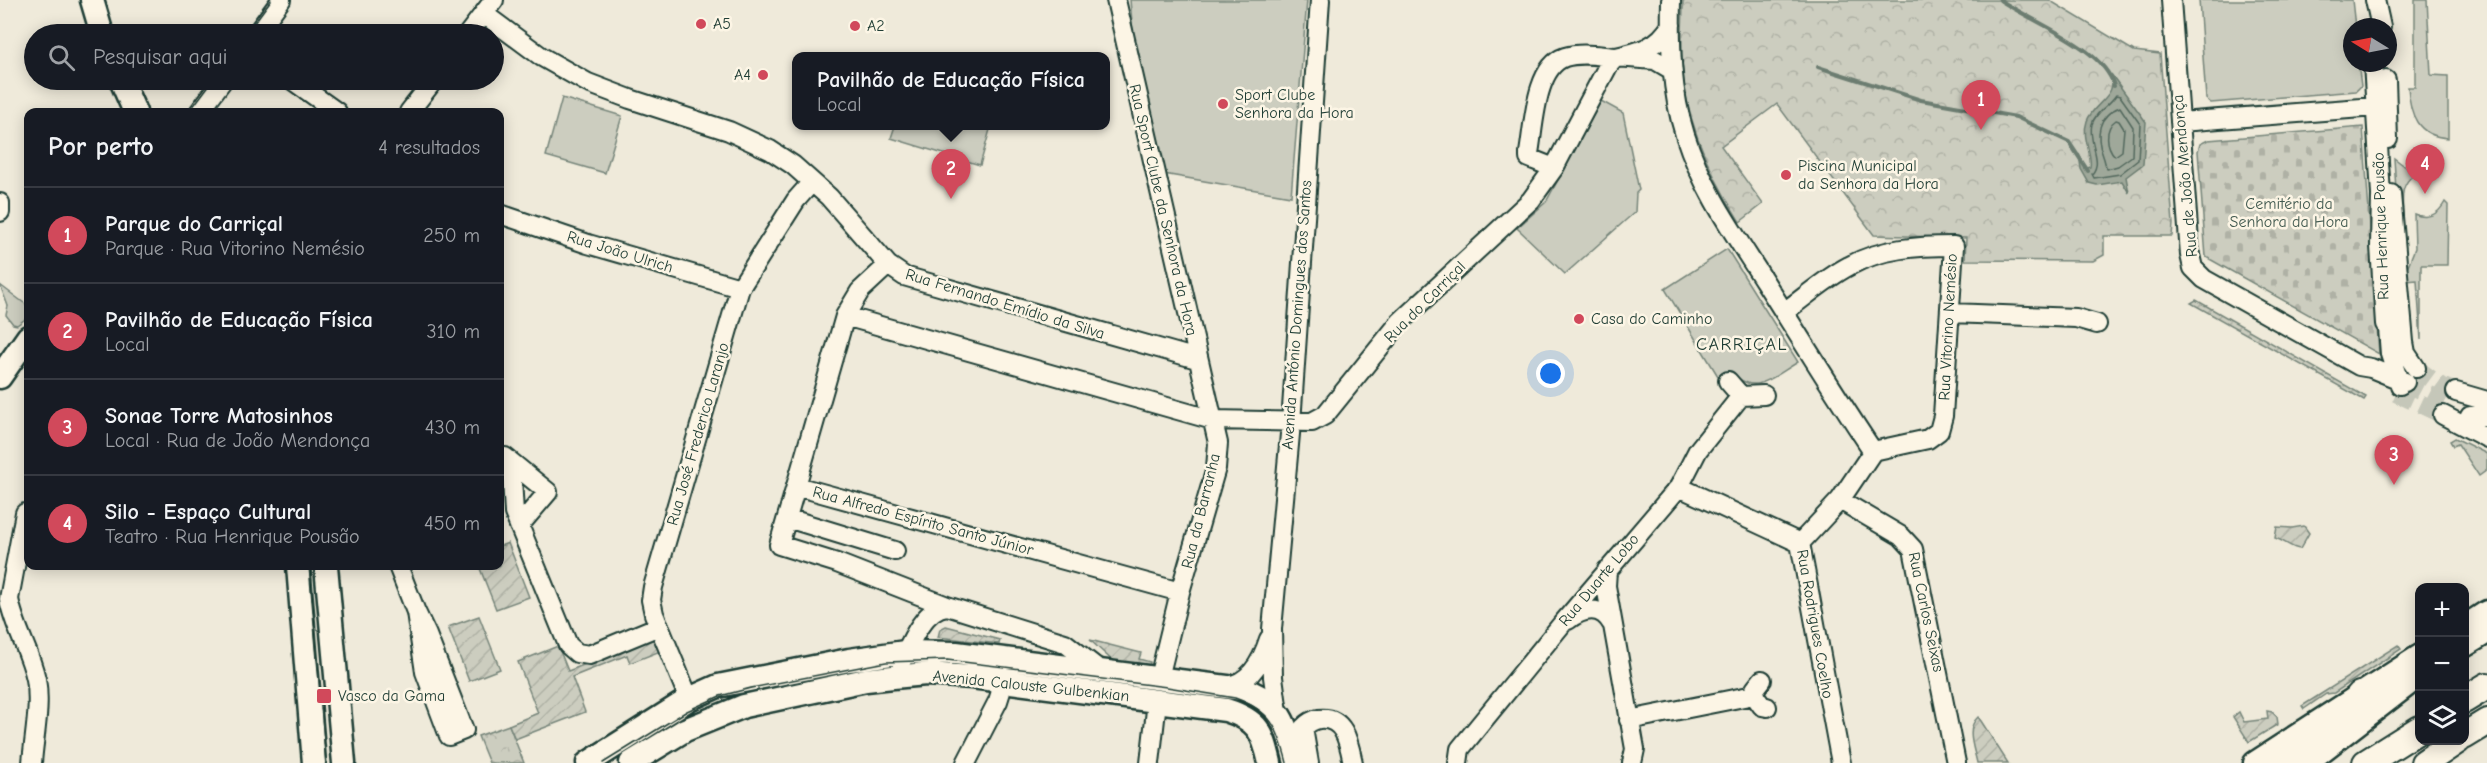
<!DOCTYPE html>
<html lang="pt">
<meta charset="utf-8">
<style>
:root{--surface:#171b24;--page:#242831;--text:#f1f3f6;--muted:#9ea1a6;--line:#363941;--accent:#d1495b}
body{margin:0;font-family:"Comic Neue",sans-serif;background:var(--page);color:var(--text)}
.controls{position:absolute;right:18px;bottom:18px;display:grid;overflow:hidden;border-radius:12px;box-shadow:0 3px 15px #0003}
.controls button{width:54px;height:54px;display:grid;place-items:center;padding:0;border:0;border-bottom:2px solid var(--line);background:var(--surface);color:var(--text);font:30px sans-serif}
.compass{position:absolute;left:2343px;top:18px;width:54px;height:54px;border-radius:50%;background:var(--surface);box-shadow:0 3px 15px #0003;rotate:280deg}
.you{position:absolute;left:1551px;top:374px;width:21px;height:21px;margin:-15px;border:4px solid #fff;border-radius:50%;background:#1a73e8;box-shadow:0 0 0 9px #1a73e833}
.badge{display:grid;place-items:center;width:39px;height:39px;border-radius:50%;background:var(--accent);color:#fff;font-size:20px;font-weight:700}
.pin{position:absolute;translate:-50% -50px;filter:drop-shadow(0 2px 3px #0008)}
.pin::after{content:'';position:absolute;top:32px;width:21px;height:18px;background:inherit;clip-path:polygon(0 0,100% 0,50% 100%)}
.popup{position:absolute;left:792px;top:52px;width:318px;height:78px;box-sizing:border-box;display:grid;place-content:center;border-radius:12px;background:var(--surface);filter:drop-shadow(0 2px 4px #0005);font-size:20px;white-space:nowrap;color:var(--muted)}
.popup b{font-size:22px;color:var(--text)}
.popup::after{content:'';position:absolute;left:50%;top:100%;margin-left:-12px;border:12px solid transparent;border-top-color:var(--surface)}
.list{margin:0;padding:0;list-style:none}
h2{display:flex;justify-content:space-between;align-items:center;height:78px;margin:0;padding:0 24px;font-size:26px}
h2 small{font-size:20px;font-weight:400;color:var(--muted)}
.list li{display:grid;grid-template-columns:39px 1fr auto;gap:18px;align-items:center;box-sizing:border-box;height:96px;padding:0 24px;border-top:2px solid var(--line)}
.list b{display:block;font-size:22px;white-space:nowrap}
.list p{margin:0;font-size:20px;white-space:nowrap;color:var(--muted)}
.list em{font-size:20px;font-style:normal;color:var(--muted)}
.icon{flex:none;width:33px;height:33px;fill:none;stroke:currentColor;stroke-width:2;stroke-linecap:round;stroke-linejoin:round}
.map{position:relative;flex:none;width:2487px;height:763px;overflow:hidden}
.search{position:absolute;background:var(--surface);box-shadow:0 3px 15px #0003;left:24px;top:24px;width:480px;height:66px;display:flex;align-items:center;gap:15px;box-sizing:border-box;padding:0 21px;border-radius:33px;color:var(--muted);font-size:22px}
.panel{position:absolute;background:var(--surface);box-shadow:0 3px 15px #0003;left:24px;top:108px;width:480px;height:462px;border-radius:12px}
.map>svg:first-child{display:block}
.grass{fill:#cccdbf;stroke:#76857a;stroke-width:1.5}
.cemetery{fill:url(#cemetery-stones);stroke:#76857a;stroke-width:1.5}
.park{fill:url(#park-crowns);stroke:#76857a;stroke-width:1.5}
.garden{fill:url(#garden-furrows);stroke:#76857a;stroke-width:1.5}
.water{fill:#9fa89a;stroke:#6c7d71;stroke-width:1.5}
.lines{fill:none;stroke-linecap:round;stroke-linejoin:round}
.shore{stroke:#52685d;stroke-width:1.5}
.stream{stroke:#6c7d71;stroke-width:4}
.minor-tunnel{stroke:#c5c7b9;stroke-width:18;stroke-dasharray:18 9;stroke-linecap:butt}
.minor-casing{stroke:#1f3d34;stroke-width:22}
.major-casing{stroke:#1f3d34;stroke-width:27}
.highway-casing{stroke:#1f3d34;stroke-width:30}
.minor{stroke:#fcf5e5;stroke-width:18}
.major{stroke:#fcf5e5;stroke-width:22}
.highway{stroke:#fcf5e5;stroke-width:26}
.tram{stroke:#1f3d34;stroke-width:1.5}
.poi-dot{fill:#d1495b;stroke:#fcf5e5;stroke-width:2}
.labels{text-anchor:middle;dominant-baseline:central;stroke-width:5;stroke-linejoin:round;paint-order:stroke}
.poi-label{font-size:16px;fill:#1f3d34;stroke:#fcf5e5;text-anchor:start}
.street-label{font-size:16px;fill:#1f3d34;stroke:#fcf5e5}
.park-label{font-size:16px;fill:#425a50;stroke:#fcf5e5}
.neighbourhood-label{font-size:18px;letter-spacing:1.5px;fill:#1f3d34;stroke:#fcf5e5}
</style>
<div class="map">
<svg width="2487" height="763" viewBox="0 0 2487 763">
<defs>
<pattern id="cemetery-stones" width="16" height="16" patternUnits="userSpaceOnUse" patternTransform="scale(1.5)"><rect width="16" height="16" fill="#cccdbf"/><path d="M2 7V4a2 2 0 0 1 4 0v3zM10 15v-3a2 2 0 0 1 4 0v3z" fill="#afb1a5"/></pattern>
<pattern id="park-crowns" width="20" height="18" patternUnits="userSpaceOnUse" patternTransform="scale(1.5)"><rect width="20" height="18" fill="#cccdbf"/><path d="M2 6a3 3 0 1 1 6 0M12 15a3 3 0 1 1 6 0" fill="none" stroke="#afb1a5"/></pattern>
<pattern id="garden-furrows" width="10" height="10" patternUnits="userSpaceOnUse" patternTransform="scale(1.5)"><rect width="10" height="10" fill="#cccdbf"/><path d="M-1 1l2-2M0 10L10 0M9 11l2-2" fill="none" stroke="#afb1a5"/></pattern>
</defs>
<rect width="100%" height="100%" fill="#efeada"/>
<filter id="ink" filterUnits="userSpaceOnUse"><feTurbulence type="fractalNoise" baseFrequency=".0167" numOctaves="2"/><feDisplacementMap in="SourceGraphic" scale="12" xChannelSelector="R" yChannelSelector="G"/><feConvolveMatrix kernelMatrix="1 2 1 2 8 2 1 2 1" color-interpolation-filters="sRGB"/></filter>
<g filter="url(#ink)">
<path class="grass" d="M1130,0H1307L1291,196L1164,174L1133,33Z
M2199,0H2352L2355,27H2352V63H2358L2361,86L2356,91L2211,103L2206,99Z
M2415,0H2427L2431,75L2448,76V138C2417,136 2410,115 2408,87H2415Z
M562,98L622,116L605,173L546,156Z
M1601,101L1623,113L1639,190L1636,193L1635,212L1565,274L1517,228L1546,202Z
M895,126V125L991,126L980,165L891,138Z
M2394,158L2415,174C2391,190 2411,217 2399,238Z
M2445,202L2448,205L2447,265H2421V340L2417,280L2406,281L2405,273L2415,248L2414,214C2427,220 2438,215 2445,202Z
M1727,249L1798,362C1774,376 1754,398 1732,372L1721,381L1665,289Z
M0,285L28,306V317L17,325L13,324L6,315L8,306Z
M2455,438L2487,454V470L2479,476L2458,444L2453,446L2450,441Z"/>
<path class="cemetery" d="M2363,127L2379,354L2206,257L2198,151L2200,144L2208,140Z"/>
<path class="park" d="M1683,0H2049L2134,51L2160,54L2173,224L2172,236H2104V255L2093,261L1965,260L1966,238L1874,235L1777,104L1721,146L1763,204L1740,222C1709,173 1684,119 1682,61C1681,41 1683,20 1683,0Z
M509,725L524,763H489L478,736Z"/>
<path class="garden" d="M2196,300L2366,397L2364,400L2191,303Z
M2304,526L2309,533L2300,549C2292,549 2283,540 2275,538L2277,527L2292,528Z
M508,543L529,597L496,609L479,566H500V546Z
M479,616L500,669L469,681L448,627Z
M946,626L1000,640L999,644L938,637L940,629Z
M653,638L656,640L660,648L658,652L630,663L627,655L572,677L585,712L515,739L509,725L538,713L518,662L558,646L568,671Z
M1090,640L1141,653L1139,659L1150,662L1149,668L1116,664Z
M2398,645L2401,649L2334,693L2326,694L2304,709L2302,706Z
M2267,711L2272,712L2277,717L2278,724L2249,742L2233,717L2239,712L2244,722L2268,719Z
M1978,717L1981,721L2008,763H1977C1974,748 1965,729 1978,717Z"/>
<path class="water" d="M2111,74L2146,122L2143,164L2126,177L2129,193L2122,181L2097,185L2089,183L2081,169L2079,154L2086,169L2090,167C2093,154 2081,138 2087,121C2094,102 2118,97 2111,74Z"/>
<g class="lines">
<path class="shore" d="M2116,95L2120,96L2140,124L2138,160L2120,174L2094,178L2092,174C2104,161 2087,141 2092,124C2096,111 2109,106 2116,95Z
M2120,107L2133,127L2132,156L2118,166L2107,169C2105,165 2105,161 2103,156C2095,135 2098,115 2120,107Z
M2116,120L2119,121L2124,129L2122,151L2115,156C2106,147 2104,128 2116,120Z"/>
<path class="stream" d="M2000,0C2032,22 2104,48 2114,86
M1818,67L1921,100L2016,117L2069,142L2088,171"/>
<path class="minor-tunnel" d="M2416,368L2439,385L2456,392
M2405,382L2449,405
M2396,393L2443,415"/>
<defs>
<path id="minor" d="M1116,0L1218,443L1216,468L1180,592L1159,678
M1671,0C1670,46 1671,91 1685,135C1702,189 1735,235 1765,282C1801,339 1836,396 1873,451
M2171,0L2190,255L2193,268L2204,279L2359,366L2371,368L2405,382
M2375,0L2381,27
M484,14L542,57L588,83L630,99L729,131L770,150L793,165L829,197L888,265L904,276L1197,359
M1671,25C1658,47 1640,52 1616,57L1655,60L1672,70
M256,34L281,0
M468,34L494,0
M2373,63L2381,195L2380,246L2385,324L2388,328L2390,354L2400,385
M292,80L337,112
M2386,80L2388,139
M199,112L223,80
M409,112L434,80
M2180,122L2375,107
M1554,168L1529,158V153C1534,126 1535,67 1565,57C1581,52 1600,56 1616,57
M2391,194L2404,342L2406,353L2416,368
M0,203V212
M500,214L588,244L740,288
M888,265L860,291L845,316L796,486L1180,592
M1784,312C1805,297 1826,278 1849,266C1881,248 1918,246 1954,246L1943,416L1939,431L1928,439L1873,451L1840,500L1800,543L1841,763
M1951,313L2076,318L2097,324
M845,316L1213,420L1312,422L1325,415L1401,321L1531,200L1554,168L1608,66L1616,57
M1728,381L1741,396
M2456,392L2487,401
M1741,396L1764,395
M2443,415L2487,438
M2470,416H2487
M505,457L548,492L519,526
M500,462L512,478L514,513L568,645L577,653L589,655L659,626
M796,486L779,545L837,563L947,606
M1679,487L1800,543
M1840,500L1901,536L1913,549L1956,763
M25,513L9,599C14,627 30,651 36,679C41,705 34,736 32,763
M787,518L895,551
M398,566L416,612
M1607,570L1606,586L1635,749L1632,763
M416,612L427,635L464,730L449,736L425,672Z
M1568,620C1584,608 1601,605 1612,624
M901,662C910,643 924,608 947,606L1065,643L1101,671
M1762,680L1755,689L1754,695L1762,706L1767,707
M1226,686C1250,684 1262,661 1269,639
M689,699L654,614L651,600L653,587L740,288L796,200L812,182
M1278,712L1273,677L1272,629L1291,423L1320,0
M1629,720L1754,695
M966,763L998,701L1004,682
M1150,763L1157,701
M1309,763L1303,728C1308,723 1312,720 1319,719C1345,716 1349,744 1353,763
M1458,763L1460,749L1562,624L1679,487L1698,450L1741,396"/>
<path id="major" d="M92,0L102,34
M121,80L135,112
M0,377L28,337
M298,566L314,763
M326,566L344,763
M2464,627L2487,612
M2464,646L2487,632
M588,763L689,699L718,686L849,660L905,652L956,653L1243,689C1282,702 1287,728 1296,763
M631,763L685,730L744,706L866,680L893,677L926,674L972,677L1226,710C1258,720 1263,732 1270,763
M2255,763L2420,656
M2306,763L2420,675"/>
<path id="highway" d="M2464,700L2487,686
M2464,736L2487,722
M2284,763L2337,723L2360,695
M2366,763L2420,729
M2424,763L2458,740"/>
</defs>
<use href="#minor" class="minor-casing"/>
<use href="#major" class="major-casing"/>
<use href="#highway" class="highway-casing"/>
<use href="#minor" class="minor"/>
<use href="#major" class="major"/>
<use href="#highway" class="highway"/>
<path class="tram" d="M246,34L271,0
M189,112L213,80
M309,566L326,763
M603,763L687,711L720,696L751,688L886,662L947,660L1167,687L1235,698C1271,711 1278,727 1287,763"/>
</g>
</g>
<g class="poi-dot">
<circle cx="701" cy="24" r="6"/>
<circle cx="855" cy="26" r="6"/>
<circle cx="763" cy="75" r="6"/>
<circle cx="1223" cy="104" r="6"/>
<circle cx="1786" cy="175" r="6"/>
<circle cx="1579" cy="319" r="6"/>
<rect x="316" y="688" width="16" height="16" rx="3"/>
</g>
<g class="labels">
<g class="poi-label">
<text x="713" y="24">A5</text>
<text x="867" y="26">A2</text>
<text x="751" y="75" text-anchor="end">A4</text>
<text x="1235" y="95">Sport Clube<tspan x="1235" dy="18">Senhora da Hora</tspan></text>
<text x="1798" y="166">Piscina Municipal<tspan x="1798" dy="18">da Senhora da Hora</tspan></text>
<text x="1591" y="319">Casa do Caminho</text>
<text x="338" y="696">Vasco da Gama</text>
</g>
<g class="street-label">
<text transform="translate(2185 176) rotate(-95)">Rua de João Mendonça</text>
<text transform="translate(1163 210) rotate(77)">Rua Sport Clube da Senhora da Hora</text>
<text transform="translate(2381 226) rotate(-92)">Rua Henrique Pousão</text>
<text transform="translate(620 252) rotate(17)">Rua João Ulrich</text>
<text transform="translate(1425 302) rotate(-45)">Rua do Carriçal</text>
<text transform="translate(1005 304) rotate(17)">Rua Fernando Emídio da Silva</text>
<text transform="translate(1297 315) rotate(-86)">Avenida António Domingues dos Santos</text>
<text transform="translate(1948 327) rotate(-87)">Rua Vitorino Nemésio</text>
<text transform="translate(698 434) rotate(-74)">Rua José Frederico Laranjo</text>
<text transform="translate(1201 511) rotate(-76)">Rua da Barranha</text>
<text transform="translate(923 521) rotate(15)">Rua Alfredo Espírito Santo Júnior</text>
<text transform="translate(1599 580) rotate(-50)">Rua Duarte Lobo</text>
<text transform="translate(1926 612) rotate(78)">Rua Carlos Seixas</text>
<text transform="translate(1815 624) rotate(80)">Rua Rodrigues Coelho</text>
<text transform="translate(1031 686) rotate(6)">Avenida Calouste Gulbenkian</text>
</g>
<g class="park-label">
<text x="2289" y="204">Cemitério da<tspan x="2289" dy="18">Senhora da Hora</tspan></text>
</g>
<g class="neighbourhood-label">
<text x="1742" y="344">CARRIÇAL</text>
</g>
</g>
</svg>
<div class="controls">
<button>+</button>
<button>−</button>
<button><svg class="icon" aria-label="layers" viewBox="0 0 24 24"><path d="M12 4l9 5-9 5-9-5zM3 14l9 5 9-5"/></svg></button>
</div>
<svg class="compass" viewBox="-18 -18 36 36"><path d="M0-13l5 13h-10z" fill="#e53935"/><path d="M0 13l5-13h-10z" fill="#9ea1a6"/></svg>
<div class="you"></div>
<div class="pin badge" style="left:1981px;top:130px">1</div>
<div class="pin badge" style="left:951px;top:199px">2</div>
<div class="popup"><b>Pavilhão de Educação Física</b>Local</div>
<div class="pin badge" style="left:2394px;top:485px">3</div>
<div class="pin badge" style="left:2425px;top:194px">4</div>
<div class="search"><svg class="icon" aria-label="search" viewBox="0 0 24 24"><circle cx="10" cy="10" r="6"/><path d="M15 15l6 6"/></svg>Pesquisar aqui</div>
<section class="panel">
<h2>Por perto<small>4 resultados</small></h2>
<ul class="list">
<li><span class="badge">1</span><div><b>Parque do Carriçal</b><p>Parque · Rua Vitorino Nemésio</p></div><em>250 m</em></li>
<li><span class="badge">2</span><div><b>Pavilhão de Educação Física</b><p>Local</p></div><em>310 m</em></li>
<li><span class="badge">3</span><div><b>Sonae Torre Matosinhos</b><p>Local · Rua de João Mendonça</p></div><em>430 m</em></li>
<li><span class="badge">4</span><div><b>Silo - Espaço Cultural</b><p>Teatro · Rua Henrique Pousão</p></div><em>450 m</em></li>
</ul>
</section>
</div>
